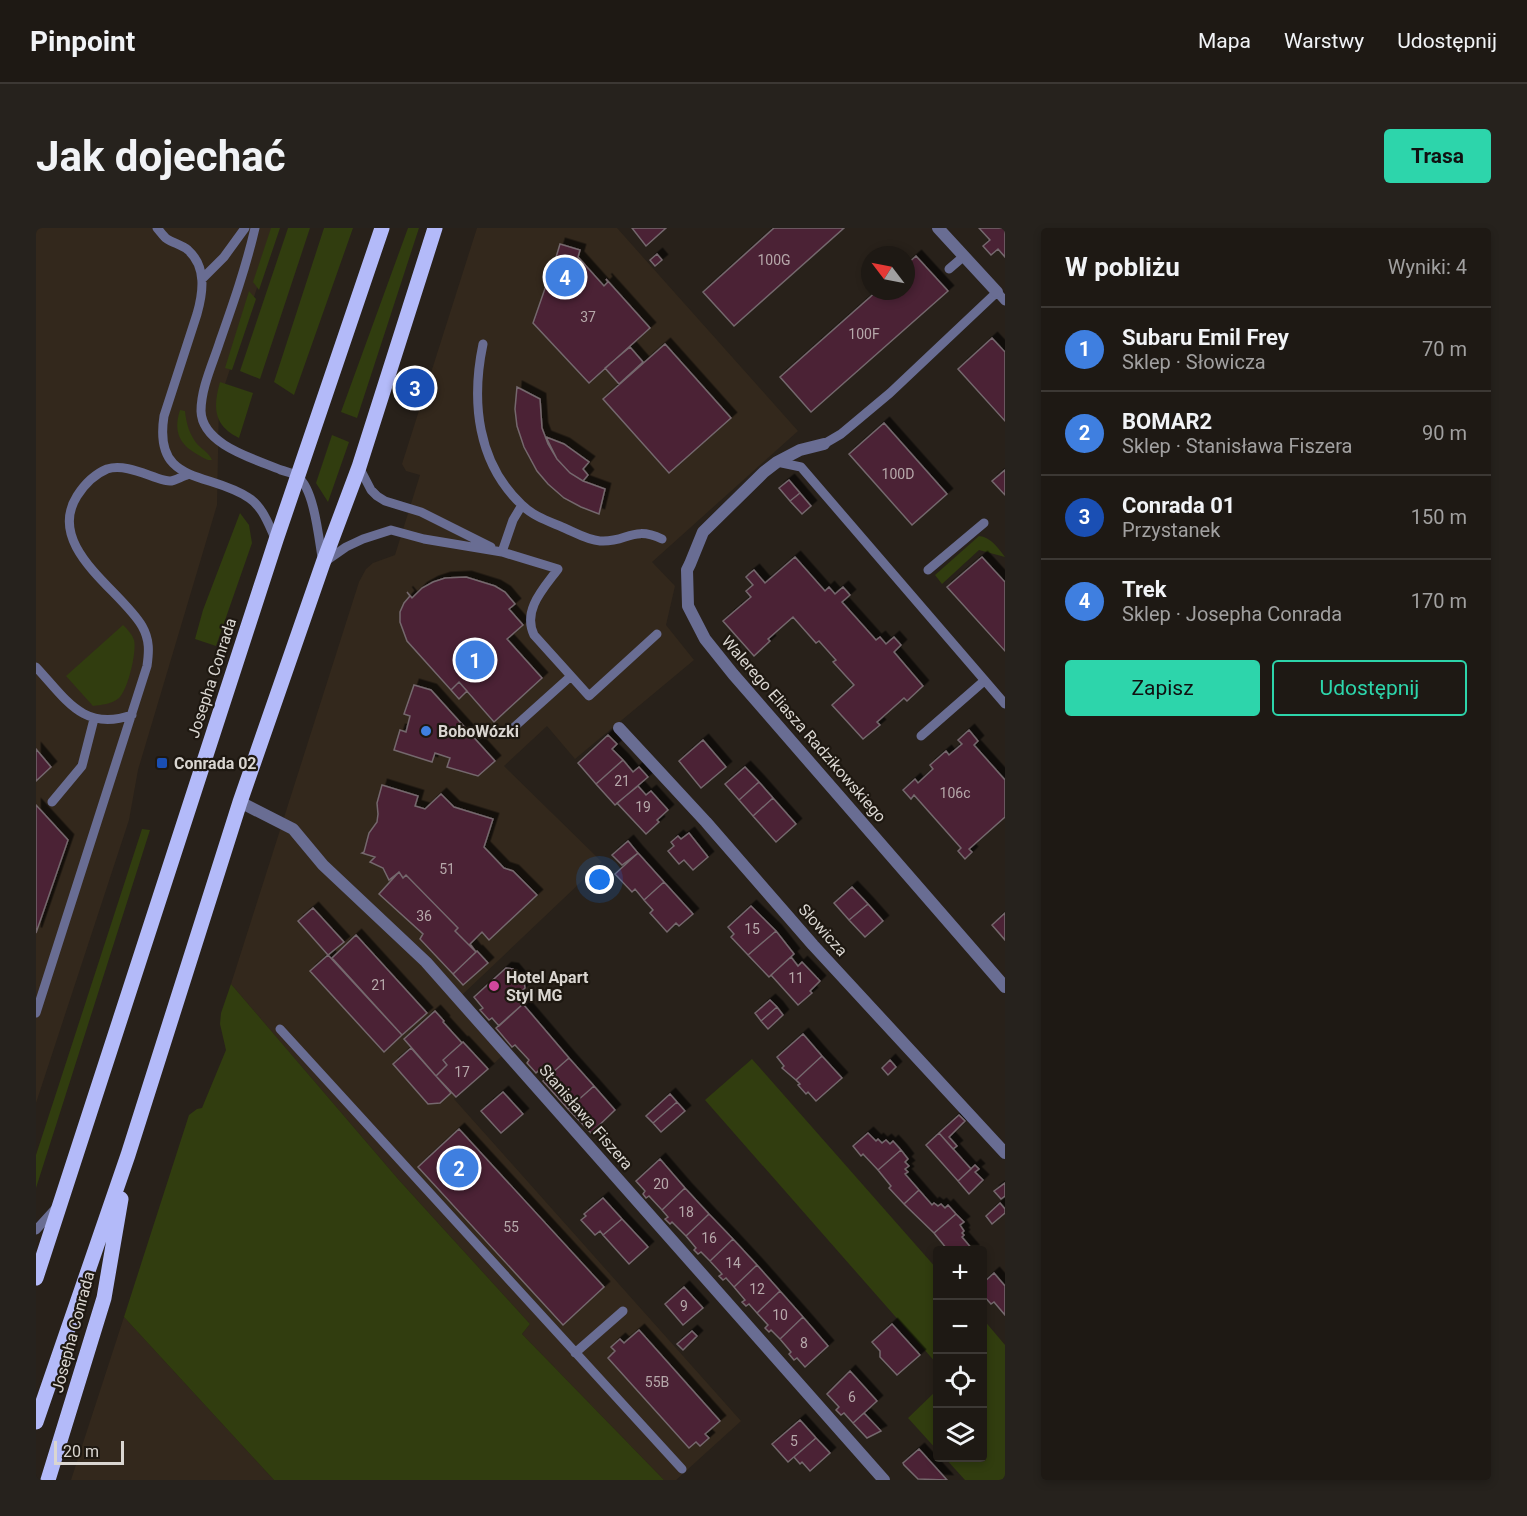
<!DOCTYPE html>
<html lang="pl">
<meta charset="utf-8">
<style>
:root{--surface:#1e1914;--page:#26221d;--text:#f1f3f6;--muted:#a1a0a0;--line:#3c3834;--accent:#2dd5ab}
body{margin:0;font-family:Roboto,sans-serif;background:var(--page);color:var(--text)}
.controls{position:absolute;right:18px;bottom:18px;display:grid;overflow:hidden;border-radius:6px;box-shadow:0 3px 9px #0003}
.controls button{width:54px;height:54px;display:grid;place-items:center;padding:0;border:0;border-bottom:2px solid var(--line);background:var(--surface);color:var(--text);font:30px sans-serif}
.compass{position:absolute;left:825px;top:18px;width:54px;height:54px;border-radius:50%;background:var(--surface);box-shadow:0 3px 9px #0003;rotate:302deg}
.scale{position:absolute;left:18px;bottom:15px;width:70px;box-sizing:border-box;padding-left:6px;border:3px solid #dad6d1;border-top:0;font-size:16px;line-height:21px;white-space:nowrap;color:#dad6d1;-webkit-text-stroke:4px #1e1811;paint-order:stroke}
.you{position:absolute;left:564px;top:652px;width:21px;height:21px;margin:-15px;border:4px solid #fff;border-radius:50%;background:#1a73e8;box-shadow:0 0 0 9px #1a73e833}
.badge{display:grid;place-items:center;width:39px;height:39px;border-radius:50%;background:var(--accent);color:#fff;font-size:20px;font-weight:700}
.pin{position:absolute;translate:-50% -50%;border:3px solid #fff;box-shadow:0 2px 6px #0006}
.list{margin:0;padding:0;list-style:none}
h2{display:flex;justify-content:space-between;align-items:center;height:78px;margin:0;padding:0 24px;font-size:26px}
h2 small{font-size:20px;font-weight:400;color:var(--muted)}
.list li{display:grid;grid-template-columns:39px 1fr auto;gap:18px;align-items:center;box-sizing:border-box;height:84px;padding:0 24px;border-top:2px solid var(--line)}
.list b{display:block;font-size:22px;white-space:nowrap}
.list p{margin:0;font-size:20px;white-space:nowrap;color:var(--muted)}
.list em{font-size:20px;font-style:normal;color:var(--muted)}
.actions{display:flex;gap:12px;padding:18px 24px}
.actions a{flex:1;padding:14px 0;border:2px solid var(--accent);border-radius:6px;text-align:center;font-size:21px;color:var(--accent)}
.actions .main{background:var(--accent);color:#111}
.icon{flex:none;width:33px;height:33px;fill:none;stroke:currentColor;stroke-width:2;stroke-linecap:round;stroke-linejoin:round}
.map{position:relative;flex:none;width:969px;height:1252px;overflow:hidden;border-radius:6px}
header{display:flex;align-items:center;gap:36px;box-sizing:border-box;height:84px;padding:0 30px;background:var(--surface);border-bottom:2px solid var(--line)}
header strong{font-size:28px}
nav{display:flex;gap:33px;margin-inline-start:auto;font-size:21px}
.intro{display:flex;align-items:center;justify-content:space-between;box-sizing:border-box;height:144px;padding:0 36px}
h1{margin:0;font-size:42px}
.button{padding:15px 27px;border-radius:6px;background:var(--accent);color:#111;font-size:21px;font-weight:700}
main{display:flex;gap:36px;padding:0 36px}
aside{flex:1;background:var(--surface);border-radius:6px;box-shadow:0 3px 9px #0003}
.map>svg:first-child{display:block}
.built{fill:#33281c}
.green{fill:#313d0f}
.building{fill:#4c2035;stroke:#74686d;stroke-width:1.5;filter:url(#shadow)}
.lines{fill:none;stroke-linecap:round;stroke-linejoin:round}
.lane{stroke:#696d93;stroke-width:9}
.street{stroke:#696d93;stroke-width:12}
.primary{stroke:#b3baf9;stroke-width:15}
.shop-dot{fill:#3f7fe0;stroke:#1e1811;stroke-width:2}
.transit-dot{fill:#1a4fb4;stroke:#1e1811;stroke-width:2}
.hotel-dot{fill:#d1479c;stroke:#1e1811;stroke-width:2}
.labels{text-anchor:middle;dominant-baseline:central;stroke-width:4.5;stroke-linejoin:round;paint-order:stroke}
.number-label{font-size:14px;fill:#b6a8aa}
.street-label{font-size:16px;fill:#dad6d1;stroke:#1e1811}
.poi-label{font-size:16px;font-weight:bold;fill:#dad6d1;stroke:#1e1811;text-anchor:start}
</style>
<header>
<strong>Pinpoint</strong>
<nav><a>Mapa</a><a>Warstwy</a><a>Udostępnij</a></nav>
</header>
<div class="intro"><h1>Jak dojechać</h1><a class="button">Trasa</a></div>
<main>
<div class="map">
<svg width="969" height="1252" viewBox="0 0 969 1252">
<defs>
<filter id="shadow"><feDropShadow dx="5.5" dy="-5.5" stdDeviation="0" flood-color="#0009"/></filter>
</defs>
<rect width="100%" height="100%" fill="#28211a"/>
<path class="built" d="M0,0H241L183,174L181,277L102,542L93,592L0,875Z
M441,0H581L762,203L616,334L639,358L630,397L658,432L539,531L511,498L468,538L566,634L426,767L475,820L418,871L705,1193L640,1252H628L486,1106L494,1096L362,951L195,756L323,354L330,341L337,335L359,327L384,247L370,243L366,236Z
M88,1089L238,1252H35Z"/>
<path class="green" d="M235,0H244L223,62L217,54Z
M252,0H274L224,151L204,143Z
M288,0H317L258,167L238,154Z
M372,0H383L321,190L305,184Z
M213,63L220,71L196,142L189,140Z
M184,154L217,165L203,210C177,197 177,179 184,154Z
M144,182L149,183C150,195 154,208 162,217C167,222 173,225 176,232H172C149,221 135,210 144,182Z
M296,207L313,214L292,274L280,255Z
M204,285L213,297L216,315L180,418L159,411L167,382Z
M943,308C955,309 962,320 969,329L943,322L906,356L899,347Z
M87,397C92,402 96,406 98,412C101,423 92,462 83,470C76,476 65,477 57,478L30,448Z
M106,601L114,602L0,960V927Z
M195,756L362,951L494,1096L486,1106L628,1252H238L88,1089L153,887L161,881L166,880L190,822L184,796L185,785Z
M716,831L901,1041V1136L669,872Z
M947,1091L969,1117V1252H929L909,1230H946Z
M901,1162V1222L872,1190Z"/>
<path class="building" d="M596,0H630L610,18Z
M738,0H808L698,98L667,64Z
M943,0H969V29L962,21L955,27L947,18L954,12Z
M524,16L544,22L542,29L568,58L572,54L570,51L614,100L553,155L497,95L513,49L514,52L519,53L524,38L518,36Z
M621,26L626,32L619,38L614,32Z
M880,28L912,63L775,184L744,149L841,63H870V37Z
M956,110L969,124V193L922,141Z
M629,116L695,190L633,245L567,171Z
M594,119L607,134L583,156L569,140Z
M481,159L504,171L506,200L512,216L521,231L534,245L547,253L569,261L563,286L545,279L528,270L512,256L501,243L488,219L481,198L479,181Z
M848,195L911,266L876,297L813,226Z
M510,209L528,216L553,234L547,241L552,247L547,253L534,245L521,231Z
M969,242V267L956,253Z
M753,252L764,265L754,273L743,260Z
M764,265L775,278L766,286L754,273Z
M759,329L789,363L793,359L799,366L807,359L814,367L806,374L840,412L844,409L850,416L858,409L865,417L858,424L887,458L871,473L868,470L841,494L844,497L827,511L796,477L818,457L797,434L800,432L783,413L780,415L757,389L732,411L734,413L718,428L687,393L715,369L710,363L717,357L710,349L713,346L718,342L729,355Z
M946,329L969,354V423L911,359Z
M430,349L459,358L469,364L479,376L473,381L487,397L471,411L506,450L458,494L423,454L415,462L371,413L364,394V384L368,375L374,368L371,364L376,370L386,360L397,354L409,350Z
M423,454L431,463L423,471L415,462Z
M378,457L395,462L459,533L442,548L411,539L414,530L399,525L396,534L358,522L364,502L370,504L374,488L368,486Z
M933,502L942,513L938,517L969,552V589L933,621L936,624L929,631L922,623L925,620L878,567L875,571L867,562L879,551L882,555L897,541L894,537L910,523L913,527L926,516L922,512Z
M572,507L581,516L576,521L587,532L560,556L542,535Z
M667,512L690,539L665,560L643,533Z
M0,521L15,539L0,553Z
M587,532L597,544L603,539L612,549L579,577L560,556Z
M709,539L723,554L703,572L689,556Z
M723,554L737,570L717,588L703,572Z
M346,557L382,568L379,578L389,581L405,566L418,579L457,591L448,619L468,640L477,643L501,667L453,712L446,704L434,716L440,724L419,703L422,700L370,647L367,650L363,644L353,652L347,640L334,634L339,629L326,625L328,624L333,605L341,594L342,586L341,575Z
M602,558L610,567L615,563L632,582L621,592L623,594L610,606L581,575Z
M737,570L760,596L740,614L717,588Z
M0,577L32,612L0,705Z
M653,605L672,629L657,642L648,632L643,636L632,623L638,618L635,614L642,608L645,611Z
M592,613L602,625L586,637L576,627Z
M602,625L628,654L608,672L599,661L596,664L579,646Z
M363,644L367,650L370,647L422,700L419,703L440,724L417,746L384,711L387,706L343,666Z
M628,654L657,686L643,698L640,695L631,704L614,685L617,682L608,672Z
M816,659L832,676L813,692L798,675Z
M832,676L847,693L829,709L813,692Z
M715,678L740,703L712,727L695,709L698,706L692,699Z
M277,680L308,714L292,727L262,693Z
M969,685V712L956,697Z
M740,703L758,726L733,749L712,727Z
M320,707L391,785L366,807L296,730Z
M441,723L452,735L427,757L417,746Z
M292,727L366,807L348,824L274,743Z
M755,729L762,738L766,734L784,753L774,763L776,765L762,777L735,747Z
M470,740L477,741L488,754L489,760L480,768L487,776L463,798L456,790L453,792L444,782L447,780L438,769Z
M734,772L741,779L725,793L719,785Z
M487,776L533,830L509,851L502,843L500,845L491,835L493,832L479,817L476,819L460,800Z
M741,779L747,787L732,801L725,793Z
M399,783L408,793L407,794L426,815L407,832L411,837L400,848L368,811Z
M767,806L786,828L760,852L746,840L748,838L741,829Z
M427,814L452,841L420,869L400,848L411,837L407,832Z
M375,820L415,865L404,875L392,876L357,836Z
M786,828L806,850L780,873L772,864L770,866L762,857L764,856L760,852Z
M533,830L558,858L532,881L507,853Z
M854,832L860,839L852,847L846,840Z
M558,858L579,882L555,905L532,881Z
M467,864L487,886L465,905L445,883Z
M634,866L641,874L617,895L610,888Z
M641,874L649,883L625,904L617,895Z
M923,887L929,893L913,909L921,918L917,921L903,905Z
M423,901L568,1059L527,1097L382,939Z
M832,905L840,913L842,911L846,915L850,912L854,916L857,913L865,922L842,942L827,926L825,928L817,918Z
M903,905L935,941L922,953L890,917Z
M865,922L872,931L869,934L873,938L869,941L872,944L869,946L883,962L868,976L853,960L855,958L842,942Z
M624,931L649,960L626,982L613,968L610,970L607,966L609,963L600,953Z
M939,937L943,941L939,944L947,952L933,966L922,953Z
M969,955V968L965,971L958,963Z
M649,960L673,986L650,1008L636,994L634,996L629,991L632,989L626,982Z
M883,962L896,977L898,975L902,978L905,976L909,980L912,977L920,986L898,1005L868,976Z
M567,970L586,991L567,1007L564,1003L559,1007L545,992L550,988L548,986Z
M964,975L969,981V985L956,996L950,988Z
M673,986L697,1011L674,1033L665,1024L662,1026L658,1022L660,1020L650,1008Z
M920,986L928,994L924,997L928,1003L926,1005L928,1007L926,1009L937,1022H909L911,1021L898,1005Z
M586,991L612,1019L593,1036L567,1007Z
M697,1011L721,1037L698,1059L690,1050L687,1052L683,1048L686,1046L674,1033Z
M721,1037L744,1063L721,1085L713,1076L710,1078L706,1074L709,1072L698,1059Z
M958,1045L969,1058V1087L958,1074L955,1076L946,1066V1056Z
M648,1059L667,1080L647,1097L629,1076Z
M744,1063L767,1089L744,1111L735,1102L733,1104L729,1100L732,1097L721,1085Z
M767,1089L792,1118L769,1139L761,1130L758,1132L753,1126L755,1124L744,1111Z
M856,1096L884,1127L861,1147L844,1129V1123L836,1114Z
M603,1102L684,1193L669,1206L673,1210L664,1218L660,1214L653,1220L572,1130L579,1123L575,1119L584,1111L588,1115Z
M656,1103L661,1108L647,1122L641,1116Z
M814,1143L841,1173L817,1195L808,1185L805,1187L800,1182L803,1179L791,1166Z
M828,1185L845,1203L831,1210L817,1195Z
M764,1192L780,1210L752,1234L736,1216Z
M780,1210L794,1225L774,1243L766,1234L764,1236L758,1229Z
M883,1221L911,1252L882,1251L868,1237L867,1235Z"/>
<g class="lines">
<path class="lane" d="M121,0C124,3 127,8 131,11C137,15 146,17 152,22C171,39 167,65 161,86L128,188C117,258 173,243 213,270C227,279 233,298 240,312
M219,0C210,39 197,76 184,113C177,135 165,160 165,183C166,217 219,231 245,242C250,244 258,245 262,249C279,262 283,314 287,335L310,319L327,311L355,302L388,311L466,324L522,341C508,360 486,382 498,407L535,448L476,501
M913,41L928,28
M166,51L188,29L209,0
M447,116C435,173 441,235 486,277C497,288 512,293 526,299C538,304 551,312 564,313C591,315 596,297 626,311
M788,216L805,206L854,165L961,64L969,73
M741,234L765,239L969,476
M323,239L335,262L341,268L349,273L385,284L455,319
M466,324L477,292L486,277
M892,342L948,295
M0,439C30,471 47,504 96,487
M535,448L553,468L621,406
M885,508L948,453
M16,574L46,538L58,491
M0,785L111,438C113,424 114,412 106,398C85,362 9,319 41,268C48,257 59,246 71,241C87,236 106,245 121,250C124,251 130,253 134,253C139,253 146,248 151,247
M244,801L646,1241
M0,1002L19,981
M539,1125L587,1083"/>
<path class="street" d="M902,0L961,64
M788,216L764,222L741,234L728,244L667,304L654,336L651,342L652,378L669,411L697,446L969,759
M583,500L670,594L777,717L969,925
M204,574L257,601L287,637L390,734L848,1252"/>
<path class="primary" d="M0,1050L240,312L346,0
M0,1194L92,927L204,574L287,335L323,239L399,0
M12,1252L68,1070L85,971"/>
</g>
<circle class="shop-dot" cx="390" cy="503" r="6"/>
<rect class="transit-dot" x="120" y="529" width="12" height="12" rx="3"/>
<circle class="hotel-dot" cx="458" cy="758" r="6"/>
<g class="labels">
<g class="number-label">
<text x="738" y="32">100G</text>
<text x="552" y="89">37</text>
<text x="828" y="106">100F</text>
<text x="862" y="246">100D</text>
<text x="586" y="553">21</text>
<text x="919" y="565">106c</text>
<text x="607" y="579">19</text>
<text x="411" y="641">51</text>
<text x="388" y="688">36</text>
<text x="716" y="701">15</text>
<text x="760" y="750">11</text>
<text x="343" y="757">21</text>
<text x="426" y="844">17</text>
<text x="625" y="956">20</text>
<text x="650" y="984">18</text>
<text x="475" y="999">55</text>
<text x="673" y="1010">16</text>
<text x="697" y="1035">14</text>
<text x="721" y="1061">12</text>
<text x="648" y="1078">9</text>
<text x="744" y="1087">10</text>
<text x="768" y="1115">8</text>
<text x="621" y="1154">55B</text>
<text x="816" y="1169">6</text>
<text x="758" y="1213">5</text>
</g>
<g class="street-label">
<text transform="translate(176 450) rotate(-72)">Josepha Conrada</text>
<text transform="translate(768 501) rotate(49)">Walerego Eliasza Radzikowskiego</text>
<text transform="translate(787 702) rotate(48)">Słowicza</text>
<text transform="translate(550 889) rotate(49)">Stanisława Fiszera</text>
<text transform="translate(37 1104) rotate(-75)">Josepha Conrada</text>
</g>
<g class="poi-label">
<text x="402" y="503">BoboWózki</text>
<text x="138" y="535">Conrada 02</text>
<text x="470" y="749">Hotel Apart<tspan x="470" dy="18">Styl MG</tspan></text>
</g>
</g>
</svg>
<div class="controls">
<button>+</button>
<button>−</button>
<button><svg class="icon" aria-label="locate" viewBox="0 0 24 24"><circle cx="12" cy="12" r="6"/><path d="M12 2v4M12 18v4M2 12h4M18 12h4"/></svg></button>
<button><svg class="icon" aria-label="layers" viewBox="0 0 24 24"><path d="M12 4l9 5-9 5-9-5zM3 14l9 5 9-5"/></svg></button>
</div>
<svg class="compass" viewBox="-18 -18 36 36"><path d="M0-13l5 13h-10z" fill="#e53935"/><path d="M0 13l5-13h-10z" fill="#a1a0a0"/></svg>
<div class="scale">20 m</div>
<div class="you"></div>
<div class="pin badge" style="left:439px;top:432px;background:#3f7fe0">1</div>
<div class="pin badge" style="left:423px;top:940px;background:#3f7fe0">2</div>
<div class="pin badge" style="left:379px;top:160px;background:#1a4fb4">3</div>
<div class="pin badge" style="left:529px;top:49px;background:#3f7fe0">4</div>
</div>
<aside>
<h2>W pobliżu<small>Wyniki: 4</small></h2>
<ul class="list">
<li><span class="badge" style="background:#3f7fe0">1</span><div><b>Subaru Emil Frey</b><p>Sklep · Słowicza</p></div><em>70 m</em></li>
<li><span class="badge" style="background:#3f7fe0">2</span><div><b>BOMAR2</b><p>Sklep · Stanisława Fiszera</p></div><em>90 m</em></li>
<li><span class="badge" style="background:#1a4fb4">3</span><div><b>Conrada 01</b><p>Przystanek</p></div><em>150 m</em></li>
<li><span class="badge" style="background:#3f7fe0">4</span><div><b>Trek</b><p>Sklep · Josepha Conrada</p></div><em>170 m</em></li>
</ul>
<div class="actions"><a class="main">Zapisz</a><a>Udostępnij</a></div>
</aside>
</main>
